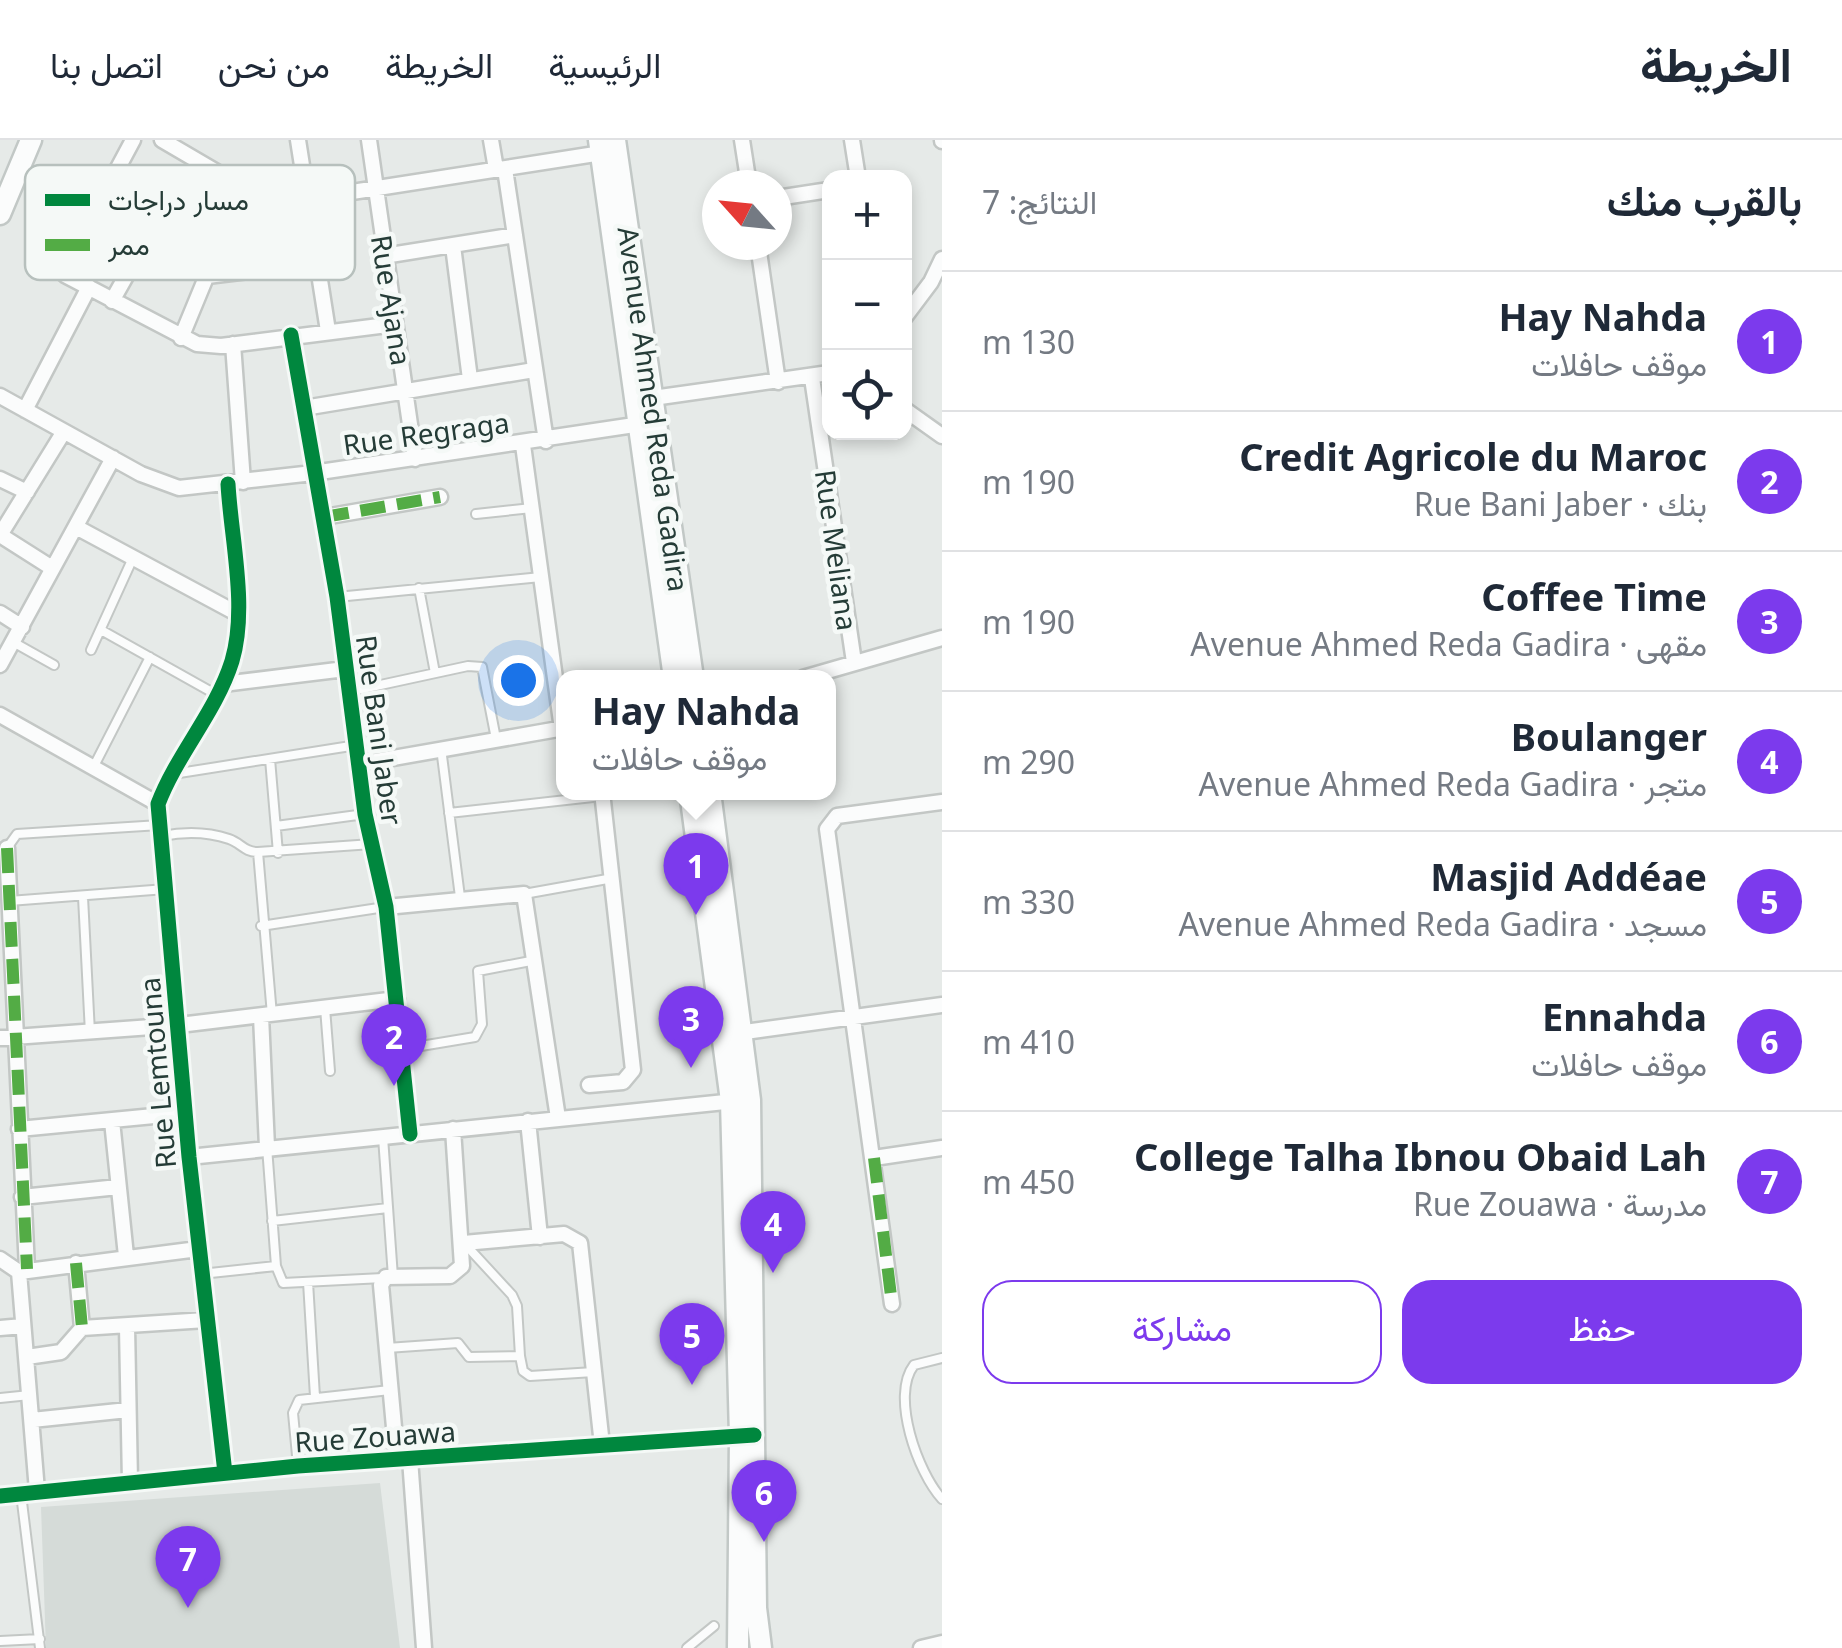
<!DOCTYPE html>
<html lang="ar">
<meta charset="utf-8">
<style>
:root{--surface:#fff;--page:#f2f2f3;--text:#1f2937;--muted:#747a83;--line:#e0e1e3;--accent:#7c3aed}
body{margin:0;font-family:"Noto Sans",Vazirmatn,sans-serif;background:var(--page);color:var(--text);direction:rtl}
.controls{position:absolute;right:30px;top:30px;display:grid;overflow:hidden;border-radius:20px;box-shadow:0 5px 15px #0003}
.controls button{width:90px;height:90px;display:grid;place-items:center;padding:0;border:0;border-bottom:2px solid var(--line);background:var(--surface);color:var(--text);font:50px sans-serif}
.compass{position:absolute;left:702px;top:30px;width:90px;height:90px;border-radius:50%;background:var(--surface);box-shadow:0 5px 15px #0003;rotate:297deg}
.you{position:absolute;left:518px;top:540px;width:35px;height:35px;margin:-25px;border:8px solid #fff;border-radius:50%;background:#1a73e8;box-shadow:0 0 0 15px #1a73e833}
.badge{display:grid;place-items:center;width:65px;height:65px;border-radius:50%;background:var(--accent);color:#fff;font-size:32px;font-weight:700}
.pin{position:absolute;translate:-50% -82px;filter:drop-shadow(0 2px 5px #0008)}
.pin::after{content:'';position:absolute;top:52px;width:35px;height:30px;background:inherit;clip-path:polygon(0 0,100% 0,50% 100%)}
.popup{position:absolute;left:556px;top:530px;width:280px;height:130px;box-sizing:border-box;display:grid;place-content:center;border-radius:20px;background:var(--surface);filter:drop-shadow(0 2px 8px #0005);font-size:32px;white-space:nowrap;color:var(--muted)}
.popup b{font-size:38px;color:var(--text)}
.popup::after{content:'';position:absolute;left:50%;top:100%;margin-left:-20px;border:20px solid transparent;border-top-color:var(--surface)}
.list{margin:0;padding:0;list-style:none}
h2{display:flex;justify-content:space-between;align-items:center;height:130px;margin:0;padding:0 40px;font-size:42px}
h2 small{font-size:32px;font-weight:400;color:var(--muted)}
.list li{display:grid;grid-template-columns:65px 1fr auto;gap:30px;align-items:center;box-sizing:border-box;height:140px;padding:0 40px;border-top:2px solid var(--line)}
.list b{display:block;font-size:38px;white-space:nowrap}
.list p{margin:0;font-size:32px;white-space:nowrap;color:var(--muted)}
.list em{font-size:32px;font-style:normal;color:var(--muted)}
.actions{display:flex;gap:20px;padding:30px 40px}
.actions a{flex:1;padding:22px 0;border:2px solid var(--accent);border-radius:30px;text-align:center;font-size:35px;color:var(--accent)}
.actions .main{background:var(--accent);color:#fff}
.icon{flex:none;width:55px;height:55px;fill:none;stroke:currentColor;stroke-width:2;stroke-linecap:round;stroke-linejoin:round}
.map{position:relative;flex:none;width:942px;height:1508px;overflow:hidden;direction:ltr}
header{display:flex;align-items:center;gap:60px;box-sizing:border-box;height:140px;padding:0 50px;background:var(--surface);border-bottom:2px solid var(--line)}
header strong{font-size:48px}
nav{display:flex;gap:55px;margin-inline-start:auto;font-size:35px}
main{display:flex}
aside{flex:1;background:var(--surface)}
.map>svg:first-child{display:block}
.built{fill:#d5dbd8}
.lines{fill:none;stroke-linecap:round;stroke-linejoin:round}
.lane-casing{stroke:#c3c7c5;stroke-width:12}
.street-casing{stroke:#c3c7c5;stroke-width:19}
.secondary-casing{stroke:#c2c8c6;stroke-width:25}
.lane{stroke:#fbfcfc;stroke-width:8}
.street{stroke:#fbfcfc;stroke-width:14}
.secondary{stroke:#fbfcfc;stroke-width:20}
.quiet{stroke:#53ac45;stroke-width:12;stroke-dasharray:25 12;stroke-linecap:butt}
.cycleway-casing{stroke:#f5f9f7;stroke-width:21}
.cycleway{stroke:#00873e;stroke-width:15}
.labels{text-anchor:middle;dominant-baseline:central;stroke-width:9;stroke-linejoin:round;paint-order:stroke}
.street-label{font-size:28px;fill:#253c37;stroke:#f5f9f7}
.key{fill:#f5f9f7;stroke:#b7c0bd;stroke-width:2.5}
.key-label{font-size:28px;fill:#253c37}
</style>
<header>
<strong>الخريطة</strong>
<nav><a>الرئيسية</a><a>الخريطة</a><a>من نحن</a><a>اتصل بنا</a></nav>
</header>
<main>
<aside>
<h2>بالقرب منك<small>النتائج: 7</small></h2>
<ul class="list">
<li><span class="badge">1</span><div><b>Hay Nahda</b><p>موقف حافلات</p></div><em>130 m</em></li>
<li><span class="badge">2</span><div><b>Credit Agricole du Maroc</b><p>بنك · Rue Bani Jaber</p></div><em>190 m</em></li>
<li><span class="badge">3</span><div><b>Coffee Time</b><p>مقهى · Avenue Ahmed Reda Gadira</p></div><em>190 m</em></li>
<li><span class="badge">4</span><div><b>Boulanger</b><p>متجر · Avenue Ahmed Reda Gadira</p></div><em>290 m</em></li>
<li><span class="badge">5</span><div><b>Masjid Addéae</b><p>مسجد · Avenue Ahmed Reda Gadira</p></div><em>330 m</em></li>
<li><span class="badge">6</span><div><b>Ennahda</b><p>موقف حافلات</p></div><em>410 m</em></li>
<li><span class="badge">7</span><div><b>College Talha Ibnou Obaid Lah</b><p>مدرسة · Rue Zouawa</p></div><em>450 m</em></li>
</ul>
<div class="actions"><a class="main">حفظ</a><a>مشاركة</a></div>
</aside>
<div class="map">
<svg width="942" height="1508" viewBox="0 0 942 1508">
<rect width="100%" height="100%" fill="#e6eae8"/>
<path class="built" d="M380,1343L400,1508H46L41,1367Z"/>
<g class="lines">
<defs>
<path id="lane" d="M476,374L532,368
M419,448L435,533
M337,457L541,437
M101,490L217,555
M13,502L54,525
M91,510L132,420
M348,552L468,526L482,527L496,599
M441,608L460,757
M270,619L278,713
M94,626L150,517
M173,634L357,605
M449,673L602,656
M276,686L365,674
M162,696C183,692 208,692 229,699C241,703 244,712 258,712L372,704
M7,708L17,694L160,685
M258,712L272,875
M524,754L613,738
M83,757L90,893
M9,761L166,749
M261,786L385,767
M325,868L330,931
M403,909L475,897L482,884L478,831L536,820
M383,997L393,1137
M267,1007L276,1126L283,1143L383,1138
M272,1081L388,1068
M464,1103L512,1155L517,1166L520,1216
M201,1134L276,1126
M308,1142L315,1257
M387,1208L458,1203L469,1217L520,1216L523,1231L530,1236L594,1232
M942,1218L914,1225C890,1256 918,1333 942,1359
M0,1258L30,1255
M298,1326L293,1273L299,1260L390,1250
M21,1354L40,1508
M0,1501L40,1499
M687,1508L714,1486"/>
<path id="street" d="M133,0L64,129L65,135L197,204L221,206L395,184
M162,0L244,48L279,57L352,52L608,12
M298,0L328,191
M369,0L415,319
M491,0L496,29
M742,0L749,45
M852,0L858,38
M942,0V1
M505,29L546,301
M777,58L829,50
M155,85L214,118L181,198
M758,105L778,242
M453,106L470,239
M384,116L515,95
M214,118L244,48
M207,136L317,123
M112,161L171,56
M904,178L931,142L942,119
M291,195L337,457L365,674L386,767L410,994
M233,204L243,342
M812,238L854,522
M0,256L141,334L179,348L313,333L641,284
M653,258L829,233
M304,268L534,230
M904,269L942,296
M25,270L89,147
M523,305L562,589
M0,339L27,352
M324,377L440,357
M76,387L238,474
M0,395L63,293
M0,395L52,428
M0,473L22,487
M0,525L113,318
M803,538L942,498
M223,544L345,529
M0,575L158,664
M359,624L564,588
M7,708L27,1129
M386,767L524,754L558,978
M261,876L267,1007
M745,892L942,865
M0,898L179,885L397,859
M589,945L623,942L633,930L602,652
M112,981L126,1116
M528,981L540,1097
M19,989L185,973
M189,1017L735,961
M874,1018L942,1008
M22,1057L118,1047
M464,1103L564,1094L580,1103L602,1305
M0,1119L19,1132L37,1351
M76,1123L82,1188
M20,1132L198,1109
M892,1164L827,689L837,676L942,662
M127,1187L130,1342
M0,1188L23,1186
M27,1217L61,1212L82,1188L206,1180
M32,1280L128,1270
M410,1319L424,1508
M397,1320L381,1145L386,1137L450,1136L462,1126L453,989
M225,1333L189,1017L158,664C177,614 216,572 232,521C248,467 231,399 228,344
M0,1356L298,1326L747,1296
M921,1508L942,1503"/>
<path id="secondary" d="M599,0L674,538
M615,0L693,538
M0,74L31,0
M690,652L731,961L740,1296L738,1508
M710,652L750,960L756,1468L761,1508"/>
</defs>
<use href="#lane" class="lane-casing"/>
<use href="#street" class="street-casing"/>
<use href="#secondary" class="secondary-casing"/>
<use href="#lane" class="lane"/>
<use href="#street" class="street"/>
<use href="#secondary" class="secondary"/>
<path class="quiet" d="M324,377L440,357
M7,708L27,1129
M874,1018L892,1164
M76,1123L82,1188"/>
<defs>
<path id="cycleway" d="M291,195L337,457L365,674L386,767L410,994
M225,1333L189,1017L158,664C177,614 216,572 232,521C248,467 231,399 228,344
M0,1356L298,1326L754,1295"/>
</defs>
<use href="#cycleway" class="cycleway-casing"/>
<use href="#cycleway" class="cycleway"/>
</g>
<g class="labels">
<g class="street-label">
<text transform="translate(392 160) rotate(81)">Rue Ajana</text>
<text transform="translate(654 269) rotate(82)">Avenue Ahmed Reda Gadira</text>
<text transform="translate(426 293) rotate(-8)">Rue Regraga</text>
<text transform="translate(837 410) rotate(82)">Rue Meliana</text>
<text transform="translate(380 590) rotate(82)">Rue Bani Jaber</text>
<text transform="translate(157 933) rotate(-95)">Rue Lemtouna</text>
<text transform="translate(375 1296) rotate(-4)">Rue Zouawa</text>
</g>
</g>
<rect x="25" y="25" width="330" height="115" rx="15" class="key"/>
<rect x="45" y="54" width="45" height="12" fill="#00873e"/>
<rect x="45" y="99" width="45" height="12" fill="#53ac45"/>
<g class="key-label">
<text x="108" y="70">مسار دراجات</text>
<text x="108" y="115">ممر</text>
</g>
</svg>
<div class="controls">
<button>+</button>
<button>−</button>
<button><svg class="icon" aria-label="locate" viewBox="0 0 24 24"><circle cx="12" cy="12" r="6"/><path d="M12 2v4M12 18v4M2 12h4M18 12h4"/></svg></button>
</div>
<svg class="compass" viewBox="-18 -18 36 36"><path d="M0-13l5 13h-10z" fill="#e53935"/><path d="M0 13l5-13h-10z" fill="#747a83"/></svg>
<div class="you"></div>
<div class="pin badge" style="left:696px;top:775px">1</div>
<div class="popup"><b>Hay Nahda</b>موقف حافلات</div>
<div class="pin badge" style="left:394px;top:946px">2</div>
<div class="pin badge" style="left:691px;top:928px">3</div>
<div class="pin badge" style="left:773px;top:1133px">4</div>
<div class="pin badge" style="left:692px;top:1245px">5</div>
<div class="pin badge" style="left:764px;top:1402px">6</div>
<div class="pin badge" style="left:188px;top:1468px">7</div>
</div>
</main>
